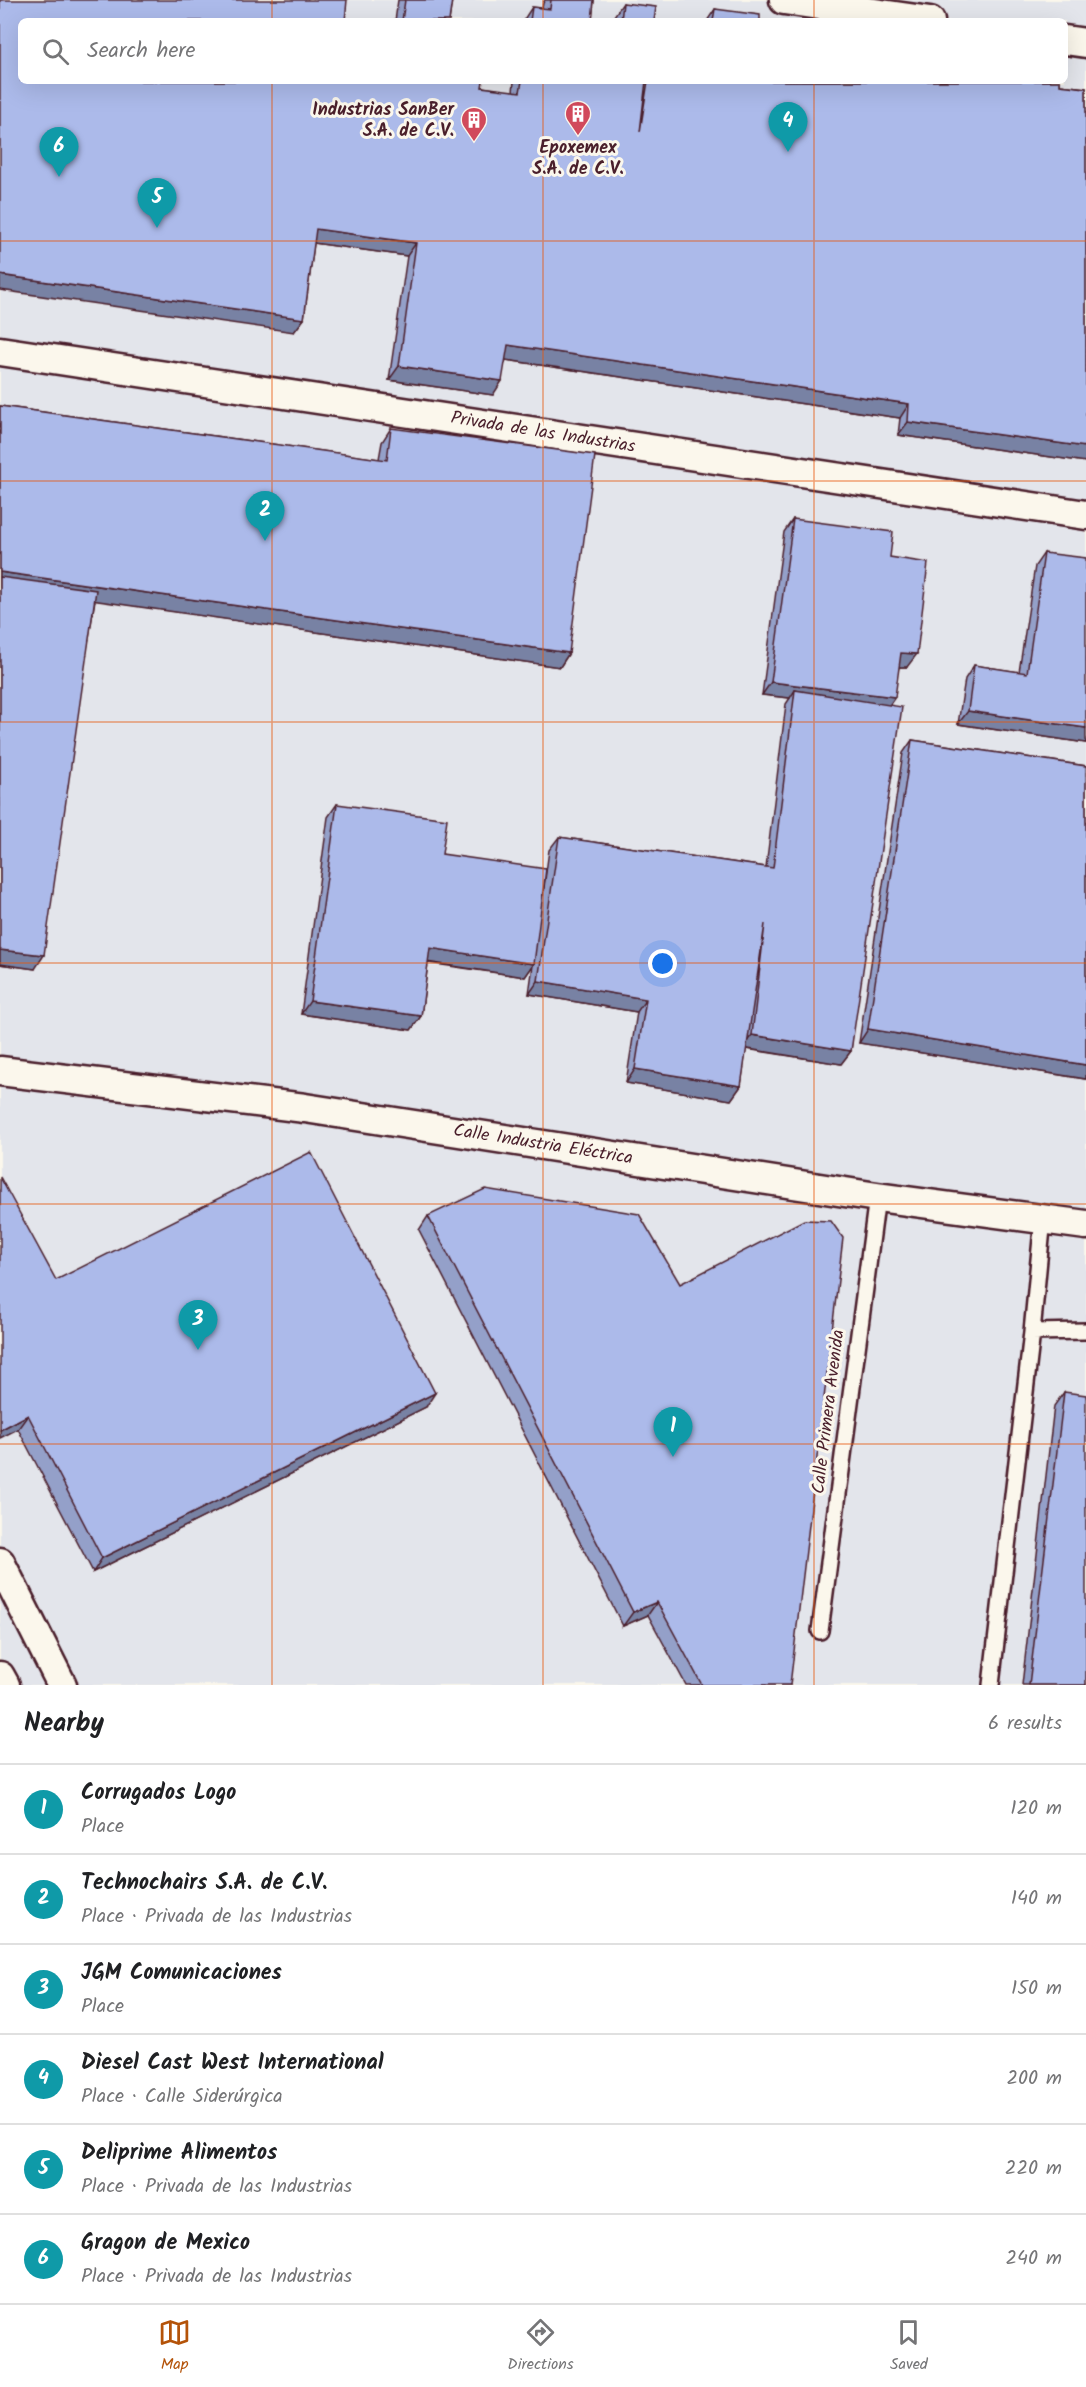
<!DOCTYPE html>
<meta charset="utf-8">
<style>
:root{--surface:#fff;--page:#f6f6f6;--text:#202124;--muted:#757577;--line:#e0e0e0;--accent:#b45309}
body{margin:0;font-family:Kalam,sans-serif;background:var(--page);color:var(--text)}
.you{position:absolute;left:663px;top:964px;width:21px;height:21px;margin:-15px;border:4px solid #fff;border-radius:50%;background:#1a73e8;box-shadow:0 0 0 9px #1a73e833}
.badge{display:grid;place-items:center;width:39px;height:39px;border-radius:50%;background:var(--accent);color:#fff;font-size:20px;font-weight:700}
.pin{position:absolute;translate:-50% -50px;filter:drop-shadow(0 2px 3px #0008)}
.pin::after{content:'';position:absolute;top:32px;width:21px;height:18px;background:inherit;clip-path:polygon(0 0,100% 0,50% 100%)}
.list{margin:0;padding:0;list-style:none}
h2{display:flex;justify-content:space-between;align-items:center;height:78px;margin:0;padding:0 24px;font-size:26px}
h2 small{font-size:20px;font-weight:400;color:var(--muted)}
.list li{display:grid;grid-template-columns:39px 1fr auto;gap:18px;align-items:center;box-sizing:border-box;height:90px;padding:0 24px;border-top:2px solid var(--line)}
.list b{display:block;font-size:22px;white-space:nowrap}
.list p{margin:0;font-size:20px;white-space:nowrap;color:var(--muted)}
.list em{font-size:20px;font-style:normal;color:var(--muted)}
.icon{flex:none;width:33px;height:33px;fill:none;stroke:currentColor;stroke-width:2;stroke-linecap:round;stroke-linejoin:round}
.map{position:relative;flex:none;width:1086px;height:1685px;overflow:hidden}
.search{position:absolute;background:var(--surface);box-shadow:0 6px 24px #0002;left:18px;right:18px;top:18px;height:66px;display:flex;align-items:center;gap:15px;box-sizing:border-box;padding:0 21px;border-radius:9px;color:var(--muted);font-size:22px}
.sheet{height:618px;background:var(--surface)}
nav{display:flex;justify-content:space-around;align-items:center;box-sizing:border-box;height:84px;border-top:2px solid var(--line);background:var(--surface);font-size:16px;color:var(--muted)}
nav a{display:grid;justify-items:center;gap:3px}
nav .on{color:var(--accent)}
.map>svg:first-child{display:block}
.built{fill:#e3e5eb;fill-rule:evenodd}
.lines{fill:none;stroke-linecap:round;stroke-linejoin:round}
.service-casing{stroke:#4a1f2b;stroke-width:20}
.minor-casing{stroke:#4a1f2b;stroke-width:33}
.service{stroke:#fbf7ec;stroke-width:15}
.minor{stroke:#fbf7ec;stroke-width:28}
.wall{fill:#94a0c9;stroke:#4a1f2b;stroke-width:1.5}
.shaded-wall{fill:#7882a4;stroke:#4a1f2b;stroke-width:1.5}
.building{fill:#acbaea;stroke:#4a1f2b;stroke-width:1.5}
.grid{fill:none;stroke:#e8590c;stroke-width:1.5;stroke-opacity:0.55}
.labels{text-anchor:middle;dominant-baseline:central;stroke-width:6;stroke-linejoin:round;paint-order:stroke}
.poi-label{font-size:18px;font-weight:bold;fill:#4a1f2b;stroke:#fbf7ec;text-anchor:end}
.street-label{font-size:18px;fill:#4a1f2b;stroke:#fbf7ec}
</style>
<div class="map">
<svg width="1086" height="1685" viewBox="0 0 1086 1685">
<rect width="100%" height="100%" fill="#fbf7ec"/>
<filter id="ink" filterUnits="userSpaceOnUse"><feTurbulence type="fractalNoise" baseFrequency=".0167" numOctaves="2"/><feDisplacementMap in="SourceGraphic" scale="12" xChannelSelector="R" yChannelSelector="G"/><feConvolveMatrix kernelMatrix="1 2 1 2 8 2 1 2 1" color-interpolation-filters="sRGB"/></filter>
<g filter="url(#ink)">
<path class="built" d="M0,0H1086V1685H0ZM21,21H1065V81H21Z"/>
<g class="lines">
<defs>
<path id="service" d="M1043,1218L1032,1332L1086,1331
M820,1631L877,1197
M991,1685L1032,1332"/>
<path id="minor" d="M784,0L930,21
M1065,40L1086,43
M0,351L1086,515
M0,1071L305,1108L877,1197L1086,1225
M0,1562L62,1685
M0,1676L5,1685"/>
</defs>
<use href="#service" class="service-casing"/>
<use href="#minor" class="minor-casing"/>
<use href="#service" class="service"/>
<use href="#minor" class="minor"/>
</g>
<path class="wall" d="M398,0H452L449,21H395Z
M545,0H594L592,21H523L532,7L542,8L543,3Z
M623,3L654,21H613L614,16Z
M715,9L760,21H707Z
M21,81L482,87L513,92L514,81H1060V85L1086,88V462L898,435L900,418L506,360L493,395L389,380L407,256L314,243L304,319L294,332Z
M0,406L379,459L382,442L391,428L569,653L560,667L95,600L35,969L0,964Z
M793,519L890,557L907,667H899L889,705L851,1051L841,1064L746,1049L741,1086L731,1100L626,1083L637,1012L529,994L533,965L525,977L428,963L421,1016L411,1030L301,1014L328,817L337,804L442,854L543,895L549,850L559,837L766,867L786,704L790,698L762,695L784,532Z
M1044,553L1086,743L958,724L965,679L974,665L1019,672L1035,566Z
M912,740L1086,766V1079L859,1043L903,753Z
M428,1216L790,1685H686L648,1615L623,1626L419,1230Z
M56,1280L426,1407L93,1572L18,1429Z
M1064,1392L1086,1685H1022L1054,1406Z"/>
<path class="shaded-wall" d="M316,229L416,243L407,256L306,242Z
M0,275L304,319L294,332L0,290Z
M508,345L909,404L900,418L499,359Z
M399,366L502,381L493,395L389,380Z
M908,422L1086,447V462L898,435Z
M0,572L569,653L560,667L0,587Z
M901,653L917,654L907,667H891Z
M771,682L895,697L886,710L795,690L790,698L762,695Z
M968,711L1086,728V743L958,724Z
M430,948L534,964L525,977L420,961Z
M0,950L44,955L35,969L0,964Z
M538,981L646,999L637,1012L529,994Z
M310,1001L421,1016L411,1030L301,1014Z
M868,1029L1086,1065V1079L859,1043Z
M752,1035L851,1051L841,1064L742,1048Z
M635,1069L741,1086L731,1100L626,1083Z
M435,1393L426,1407L93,1572L102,1558Z
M28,1415L18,1429L0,1438V1430Z
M657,1602L648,1615L623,1626L633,1612Z"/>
<path class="building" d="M0,0H347L345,21H21V81H483L482,87L520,92L522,81H646L640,132L648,81H1060V85L1086,88V447L908,422L909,404L508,345L502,381L399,366L416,243L316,229L304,319L0,275Z
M405,0H452L449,21H402Z
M551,0H594L592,21H530L532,7L550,9Z
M623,3L656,7L654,21H621Z
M715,9L760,15V21H713Z
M0,406L387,460L391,428L595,455L569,653L0,572Z
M793,519L893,532L890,557L928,563L917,654L901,653L895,697L771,682Z
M1044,553L1086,558V728L968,711L974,665L1027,673Z
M0,577L96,590L44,955L0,950Z
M795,690L902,707L851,1051L752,1035L765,924L741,1086L635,1069L646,999L538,981L559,837L773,868Z
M912,740L1086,766V1065L868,1029Z
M337,804L447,819L442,854L546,869L534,964L430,948L421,1016L310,1001Z
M311,1152L435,1393L102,1558L28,1415L0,1430V1177L56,1280Z
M485,1189L639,1214L680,1284L804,1220L831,1221L843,1238L790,1685H702L657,1602L633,1612L428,1216Z
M1064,1392L1086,1395V1685H1029Z"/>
</g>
<path class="grid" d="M272,0V21M543,0V21M814,0V21M272,81V1685M543,81V1685M814,81V1685M0,241H1086M0,481H1086M0,722H1086M0,963H1086M0,1204H1086M0,1444H1086"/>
<defs>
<symbol id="building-pin" viewBox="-11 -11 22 30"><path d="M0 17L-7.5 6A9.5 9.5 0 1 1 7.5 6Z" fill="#d1495b" stroke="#fbf7ec"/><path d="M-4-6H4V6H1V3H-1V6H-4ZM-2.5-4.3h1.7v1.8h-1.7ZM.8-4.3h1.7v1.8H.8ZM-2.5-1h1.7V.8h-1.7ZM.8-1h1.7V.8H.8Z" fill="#fff"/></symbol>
</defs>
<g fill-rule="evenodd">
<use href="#building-pin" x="563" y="99" width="30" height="40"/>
<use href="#building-pin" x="459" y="105" width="30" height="40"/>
</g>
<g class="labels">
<g class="poi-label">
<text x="454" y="110">Industrias SanBer<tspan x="454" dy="21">S.A. de C.V.</tspan></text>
<text x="578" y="148" text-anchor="middle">Epoxemex<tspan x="578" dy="21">S.A. de C.V.</tspan></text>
</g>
<g class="street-label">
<text transform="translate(543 433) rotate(9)">Privada de las Industrias</text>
<text transform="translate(543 1145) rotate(9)">Calle Industria Eléctrica</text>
<text transform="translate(829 1412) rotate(-83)">Calle Primera Avenida</text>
</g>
</g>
</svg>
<div class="you"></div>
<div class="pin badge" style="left:673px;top:1457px;background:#0f9aa8">1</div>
<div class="pin badge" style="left:265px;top:541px;background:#0f9aa8">2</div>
<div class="pin badge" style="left:198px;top:1350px;background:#0f9aa8">3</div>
<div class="pin badge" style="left:788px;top:152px;background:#0f9aa8">4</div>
<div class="pin badge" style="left:157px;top:228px;background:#0f9aa8">5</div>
<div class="pin badge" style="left:59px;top:177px;background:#0f9aa8">6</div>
<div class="search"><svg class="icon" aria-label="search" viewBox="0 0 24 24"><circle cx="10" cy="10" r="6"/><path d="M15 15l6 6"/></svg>Search here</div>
</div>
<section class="sheet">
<h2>Nearby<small>6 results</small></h2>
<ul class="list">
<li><span class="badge" style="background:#0f9aa8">1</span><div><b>Corrugados Logo</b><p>Place</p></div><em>120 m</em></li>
<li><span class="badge" style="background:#0f9aa8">2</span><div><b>Technochairs S.A. de C.V.</b><p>Place · Privada de las Industrias</p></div><em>140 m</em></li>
<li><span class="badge" style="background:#0f9aa8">3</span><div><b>JGM Comunicaciones</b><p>Place</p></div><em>150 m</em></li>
<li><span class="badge" style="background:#0f9aa8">4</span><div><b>Diesel Cast West International</b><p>Place · Calle Siderúrgica</p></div><em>200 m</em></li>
<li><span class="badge" style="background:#0f9aa8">5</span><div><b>Deliprime Alimentos</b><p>Place · Privada de las Industrias</p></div><em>220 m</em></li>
<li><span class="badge" style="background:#0f9aa8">6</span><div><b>Gragon de Mexico</b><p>Place · Privada de las Industrias</p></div><em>240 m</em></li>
</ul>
</section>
<nav>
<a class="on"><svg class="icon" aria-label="map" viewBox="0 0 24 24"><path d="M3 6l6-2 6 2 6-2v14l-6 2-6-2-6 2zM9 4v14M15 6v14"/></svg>Map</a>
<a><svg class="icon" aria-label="directions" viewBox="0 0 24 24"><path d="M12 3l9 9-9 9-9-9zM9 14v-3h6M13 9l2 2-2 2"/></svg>Directions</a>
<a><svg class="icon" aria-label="saved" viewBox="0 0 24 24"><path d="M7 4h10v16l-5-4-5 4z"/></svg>Saved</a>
</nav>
